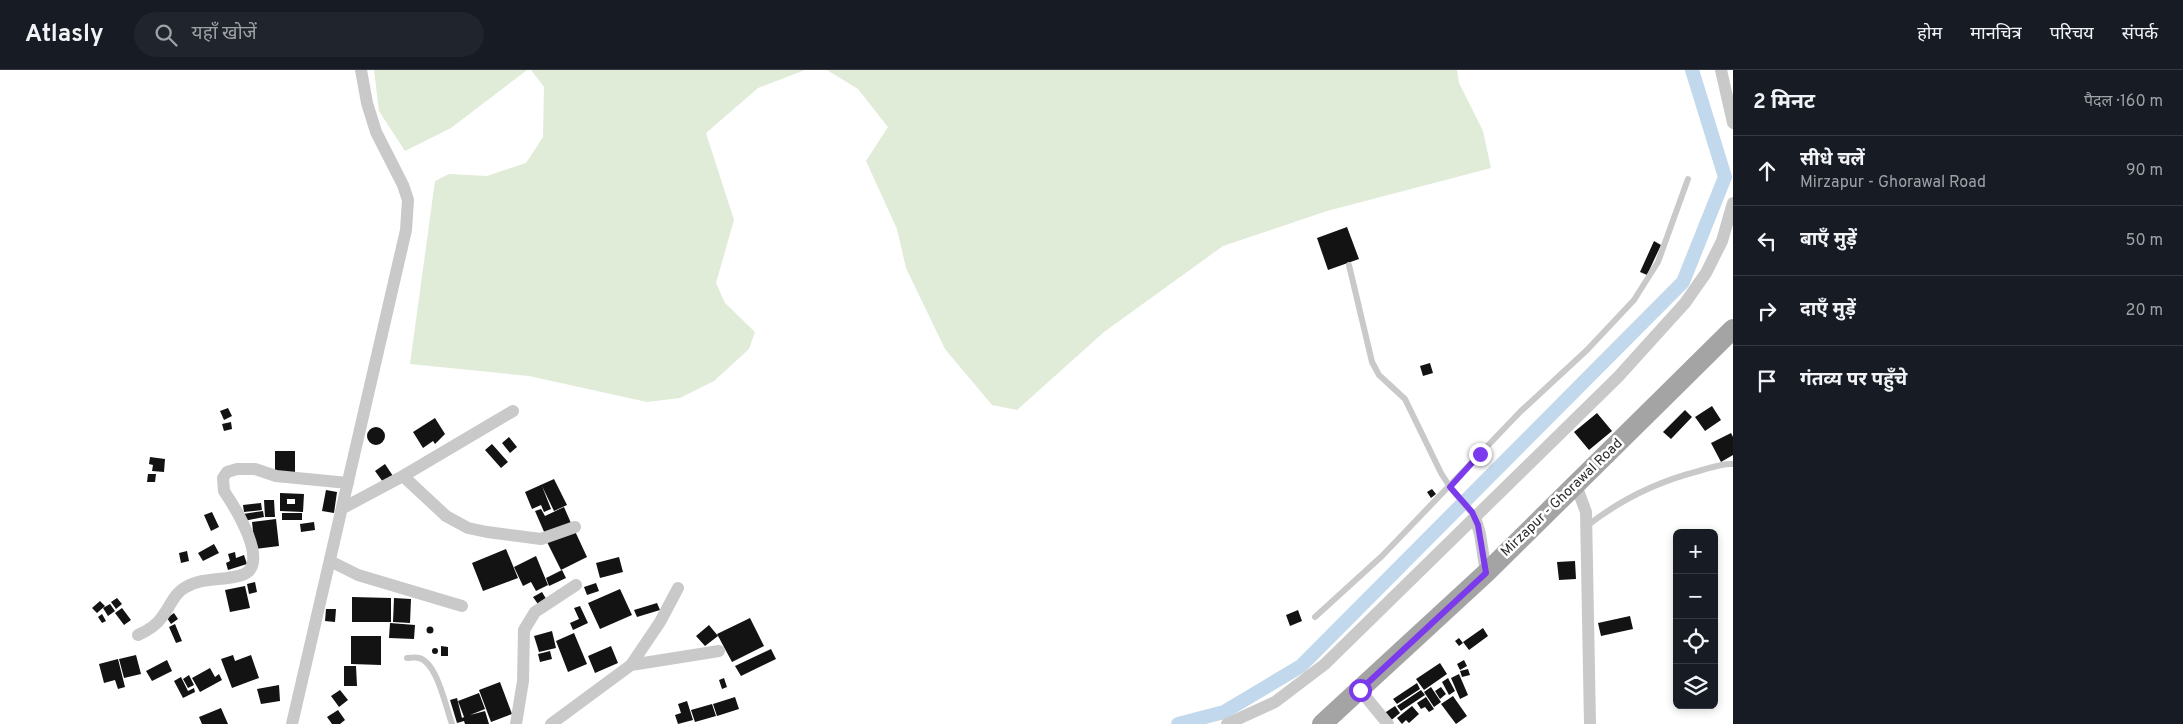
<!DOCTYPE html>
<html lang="hi">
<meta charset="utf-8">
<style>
:root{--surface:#171b24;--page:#20242c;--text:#f1f3f6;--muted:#9ea1a6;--line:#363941}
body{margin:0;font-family:Overpass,"Noto Sans Devanagari",sans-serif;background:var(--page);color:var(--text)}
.controls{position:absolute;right:15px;bottom:15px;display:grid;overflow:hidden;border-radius:8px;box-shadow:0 2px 8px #0003}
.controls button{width:45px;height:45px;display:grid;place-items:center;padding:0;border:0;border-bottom:1px solid var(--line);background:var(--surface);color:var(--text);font:25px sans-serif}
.stop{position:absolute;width:15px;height:15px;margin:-11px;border:4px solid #7c3aed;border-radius:50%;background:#fff}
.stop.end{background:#7c3aed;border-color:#fff;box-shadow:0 1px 5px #0008}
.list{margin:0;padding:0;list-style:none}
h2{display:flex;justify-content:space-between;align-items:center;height:65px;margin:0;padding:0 20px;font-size:21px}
h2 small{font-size:16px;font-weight:400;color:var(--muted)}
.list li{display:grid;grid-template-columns:32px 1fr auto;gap:15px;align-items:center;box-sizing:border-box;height:70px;padding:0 20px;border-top:1px solid var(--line)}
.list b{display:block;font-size:19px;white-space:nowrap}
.list p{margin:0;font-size:16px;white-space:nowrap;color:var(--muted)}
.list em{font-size:16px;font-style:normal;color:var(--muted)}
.icon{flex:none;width:28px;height:28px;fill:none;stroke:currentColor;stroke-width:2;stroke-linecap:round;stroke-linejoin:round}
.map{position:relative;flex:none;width:1733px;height:654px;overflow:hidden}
header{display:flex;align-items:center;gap:30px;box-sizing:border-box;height:70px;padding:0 25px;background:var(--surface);border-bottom:1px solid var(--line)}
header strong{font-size:24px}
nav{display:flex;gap:28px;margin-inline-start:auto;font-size:18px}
.search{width:350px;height:45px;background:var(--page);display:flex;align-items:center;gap:12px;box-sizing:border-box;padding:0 18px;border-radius:28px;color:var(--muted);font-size:19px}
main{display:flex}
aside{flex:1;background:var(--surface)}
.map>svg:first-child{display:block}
.green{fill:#e0ebd8}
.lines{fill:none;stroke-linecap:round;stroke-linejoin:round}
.canal{stroke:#c2d8ec;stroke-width:14}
.building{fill:#131313;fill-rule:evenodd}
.lane{stroke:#c9c9c9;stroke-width:6}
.street{stroke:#c9c9c9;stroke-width:12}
.primary{stroke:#a4a4a4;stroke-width:20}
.route{stroke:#7c3aed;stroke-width:6}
.labels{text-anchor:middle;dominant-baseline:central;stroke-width:5;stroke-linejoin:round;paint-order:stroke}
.street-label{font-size:14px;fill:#2c2c2c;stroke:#fff}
</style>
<header>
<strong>Atlasly</strong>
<div class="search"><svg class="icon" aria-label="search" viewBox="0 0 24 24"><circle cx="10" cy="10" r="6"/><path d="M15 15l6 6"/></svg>यहाँ खोजें</div>
<nav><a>होम</a><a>मानचित्र</a><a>परिचय</a><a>संपर्क</a></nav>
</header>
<main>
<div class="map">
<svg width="1733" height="654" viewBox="0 0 1733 654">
<rect width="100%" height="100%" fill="#fff"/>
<path class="green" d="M374,0H527L451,58L405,81L379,41Z
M531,0H805L758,18L706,63L734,150L716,213L725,233L755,262L749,279L714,311L680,328L647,332L529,306L410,294L435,111L449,104L487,106L526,93L543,67L544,17Z
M827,0H1457L1459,13L1483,61L1491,98L1327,141L1223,176L1104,262L1017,340L992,335L945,279L906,198L897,159L866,91L888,57L858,19Z"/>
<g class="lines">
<path class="canal" d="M1178,654L1224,642L1301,596L1683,212L1725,107L1692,0"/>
</g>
<path class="building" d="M1347,157L1359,189L1328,200L1317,168Z
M1654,171L1661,175L1647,205L1640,202Z
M1430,293L1433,303L1423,306L1420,296Z
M1712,336L1721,350L1705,361L1695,347Z
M228,338L232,346L224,350L220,341Z
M1685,340L1692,347L1671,369L1663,362Z
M1597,343L1612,361L1589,380L1574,362Z
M435,348L445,364L435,374L433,371L423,378L413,362Z
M231,352L232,359L224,361L222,354Z
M367 366a9 9 0 1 1 18 0a9 9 0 1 1-18 0Z
M1731,363L1733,367V385L1721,392L1711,373Z
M509,367L517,377L510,383L502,373Z
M492,374L508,392L501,398L485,380Z
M275,381H295V402H275Z
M150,387L165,389L164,402L152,401L153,395L149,394Z
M385,394L393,406L383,412L375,401Z
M148,404H156L155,412H147Z
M554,409L567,435L554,441L542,416L551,439L544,442L541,435L532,439L525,422Z
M1432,419L1436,424L1431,428L1427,422Z
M326,420L337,422L334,443L322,441Z
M280,423L304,424L303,442L280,441ZM287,429H295V434H287Z
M264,430H274L275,447H265Z
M261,433L262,440L244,442L243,435Z
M564,437L571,453L545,464L535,441L541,439L545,446Z
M263,441L264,447L244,451L243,444Z
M212,442L219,457L211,461L204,445Z
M282,443H302V450H282Z
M276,449L279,476L255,479L252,452Z
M314,452L315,460L301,462L300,454Z
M574,459L587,487L561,500L547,472Z
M214,474L219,483L203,491L198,483Z
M506,479L518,508L483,521L472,493Z
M187,481L189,491L181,493L179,483Z
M235,482L236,488L244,485L247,494L228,500L226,493L230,491L228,484Z
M536,486L548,515L536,521L531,512L523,516L514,497Z
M619,487L623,502L600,508L596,493Z
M1575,491L1576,509L1559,510L1557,492Z
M562,500L566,508L549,516L546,508Z
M255,512L257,522L249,524L247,514Z
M596,513L599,521L587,525L584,517Z
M245,516L250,538L230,542L225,520Z
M620,519L632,545L600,559L588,533Z
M542,522L548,532L540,537L533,527Z
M352,527L391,528V552H352Z
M117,528L122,534L116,539L111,532Z
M394,528L411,529L410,553L393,552Z
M100,531L105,536L97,543L92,538Z
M657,533L660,540L637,547L634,540Z
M110,534L115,541L108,546L103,538Z
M580,536L588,553L573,560L570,553L579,549L574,538Z
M122,538L131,550L124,555L115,543Z
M326,539H336L335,552L325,551Z
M1298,540L1302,551L1290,556L1286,545Z
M174,543L178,549L171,554L167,548Z
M102,544L106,551L102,553L98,547Z
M1630,546L1633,559L1601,566L1598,553Z
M750,548L764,576L732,592L717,564Z
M390,553L415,555L414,569L389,568Z
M175,554L182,571L176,573L169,557Z
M709,555L718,566L705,576L696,566Z
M426.5 560a3.5 3.5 0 1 1 7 0a3.5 3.5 0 1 1-7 0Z
M1483,558L1488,566L1469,580L1463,572Z
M552,561L556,578L539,582L534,566Z
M574,563L587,594L568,602L556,571Z
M351,566H381V595L351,594Z
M1459,568L1463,573L1459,576L1455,571Z
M441,576L448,577V586H441Z
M611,576L618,593L595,603L588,586Z
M432 581a3 3 0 1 1 6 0a3 3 0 1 1-6 0Z
M771,579L776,589L741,606L735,596Z
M550,581L552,589L540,592L538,584Z
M136,585L141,604L124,608L119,589Z
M233,585L235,591L251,585L259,608L232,618L221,589Z
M118,589L125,617L118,619L115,610L104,613L99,594Z
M167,590L172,601L152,611L146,601Z
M1464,590L1467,596L1460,600L1457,594Z
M1440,593L1447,604L1424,620L1416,609Z
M344,596H356L357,616H344Z
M210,598L215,607L219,604L222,610L200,622L192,608Z
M1468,599L1470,605L1462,607L1460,601Z
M1459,604L1468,625L1460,629L1451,608Z
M189,605L194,615L188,618L183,609Z
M181,607L188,621L194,618L195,622L183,628L174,611Z
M724,608L727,617L722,619L719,610Z
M1448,608L1455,621L1449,625L1442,612Z
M500,612L512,644L491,652L479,620Z
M1417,613L1420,619L1397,634L1393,629Z
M279,615L280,631L261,634L257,619Z
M1431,617L1441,632L1434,637L1424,622Z
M1441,617L1446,624L1440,629L1435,621Z
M340,620L348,630L339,637L331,626Z
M1421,620L1425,625L1401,641L1397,636Z
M479,623L485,639L470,645L485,641L489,654H465L464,651L457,653L450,630L457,628L462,648L464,647L458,631Z
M1453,626L1467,646L1456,654L1441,634Z
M735,627L739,639L717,646L713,634Z
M1426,627L1434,639L1429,642L1425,637L1421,639L1417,633Z
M687,631L693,650L678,654L675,645L681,643L678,634Z
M712,634L716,646L695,652L691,640Z
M1395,636L1400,643L1389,652L1383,644Z
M1412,636L1419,644L1409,653L1406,650L1402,654L1397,648Z
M221,638L228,654H202L199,647Z
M338,640L345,650L340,654H332L327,647Z"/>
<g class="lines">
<path class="lane" d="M1349,195L1372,292L1379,305L1405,329L1441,403L1450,417L1475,447
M1587,456C1621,429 1656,412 1699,401C1710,398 1722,393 1733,394
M1315,547L1382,486L1520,342L1587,280L1634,230L1658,192L1688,109
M407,588C410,588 415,587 419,588C437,592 446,638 452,654"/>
<path class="street" d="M1721,0L1733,53
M403,406L513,341
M1576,415L1586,442L1590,654
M343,438L403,406L446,446L468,458L487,462L541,469L575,457
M1475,447L1480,464L1486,503
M330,491L358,505L462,536
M138,565C147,561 156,556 162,547C170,537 174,523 186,517C203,507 224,511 242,505C272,495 234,436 224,421L223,408L227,402L237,399H255L276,406L348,413
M631,595L719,581
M1360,620L1388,654
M292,654L406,160L408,130L403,115L376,62L367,33L361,0
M516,654L523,611L524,560L535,542L576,515
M551,654L631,595L660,552L678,518
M1227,654L1275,632L1325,594L1618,307L1685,233L1706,203L1722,171L1733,133"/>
<path class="primary" d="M1322,654L1486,503L1733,259"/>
</g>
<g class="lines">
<path class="route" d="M1360,620L1486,503L1478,455L1472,442L1450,417L1480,384"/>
</g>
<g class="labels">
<g class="street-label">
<text transform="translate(1562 428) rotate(-44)">Mirzapur - Ghorawal Road</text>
</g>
</g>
</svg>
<div class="controls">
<button>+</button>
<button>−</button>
<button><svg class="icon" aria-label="locate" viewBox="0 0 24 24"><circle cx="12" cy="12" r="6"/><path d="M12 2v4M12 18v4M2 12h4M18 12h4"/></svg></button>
<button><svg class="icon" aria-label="layers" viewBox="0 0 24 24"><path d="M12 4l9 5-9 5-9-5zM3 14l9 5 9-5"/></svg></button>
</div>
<div class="stop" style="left:1360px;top:620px"></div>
<div class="stop end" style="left:1480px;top:384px"></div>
</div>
<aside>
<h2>2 मिनट<small>पैदल · 160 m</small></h2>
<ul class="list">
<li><svg class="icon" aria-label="ahead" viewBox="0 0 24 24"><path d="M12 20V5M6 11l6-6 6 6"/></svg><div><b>सीधे चलें</b><p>Mirzapur - Ghorawal Road</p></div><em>90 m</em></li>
<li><svg class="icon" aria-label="left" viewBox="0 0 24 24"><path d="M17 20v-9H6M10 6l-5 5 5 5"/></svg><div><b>बाएँ मुड़ें</b></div><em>50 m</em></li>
<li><svg class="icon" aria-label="right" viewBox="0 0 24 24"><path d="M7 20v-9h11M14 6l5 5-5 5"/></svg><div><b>दाएँ मुड़ें</b></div><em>20 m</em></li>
<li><svg class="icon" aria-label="arrive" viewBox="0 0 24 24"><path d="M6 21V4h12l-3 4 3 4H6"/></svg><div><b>गंतव्य पर पहुँचे</b></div></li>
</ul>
</aside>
</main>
